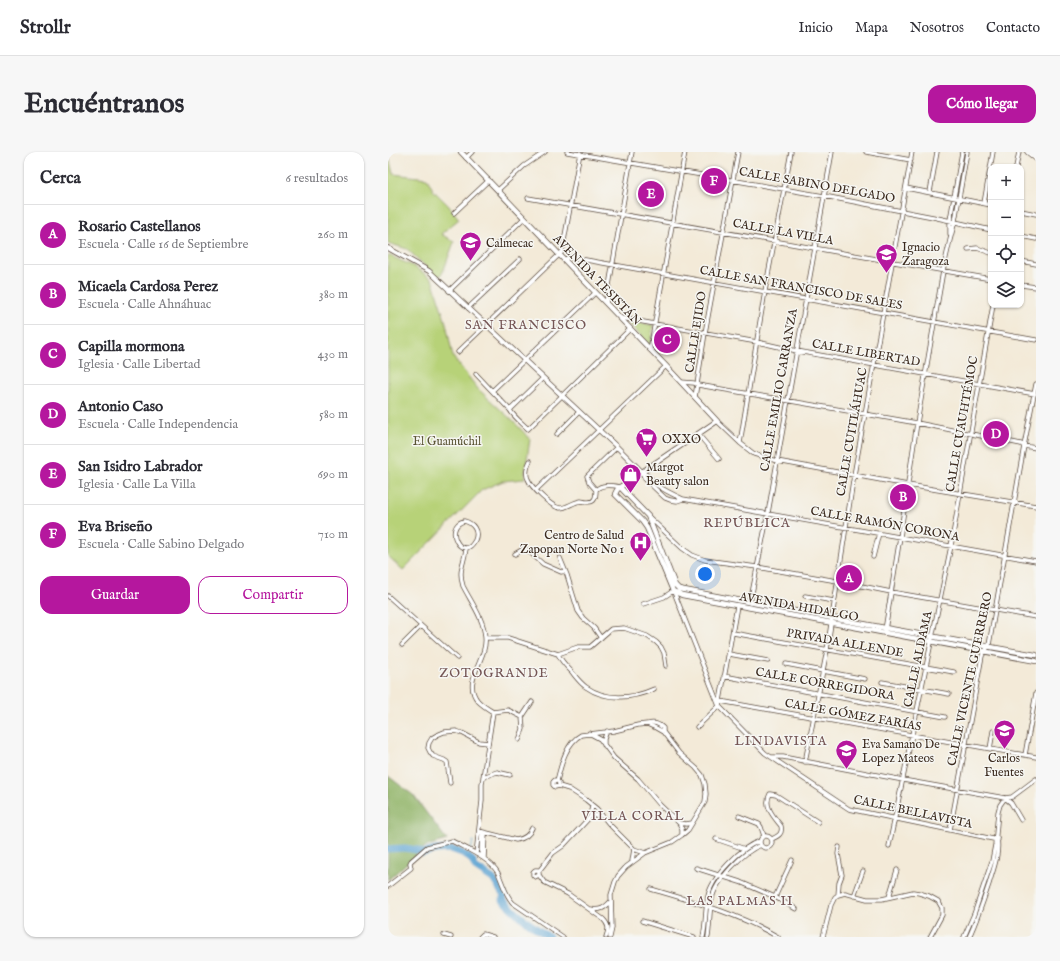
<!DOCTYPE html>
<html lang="es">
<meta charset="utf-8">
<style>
:root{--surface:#fff;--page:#f7f7f7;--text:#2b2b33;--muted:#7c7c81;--line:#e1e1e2;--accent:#b5179e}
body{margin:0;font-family:"IM FELL English",serif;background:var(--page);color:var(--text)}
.controls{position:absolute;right:12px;top:12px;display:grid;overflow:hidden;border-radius:8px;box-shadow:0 1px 3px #0004}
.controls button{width:36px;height:36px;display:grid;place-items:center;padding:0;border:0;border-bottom:1px solid var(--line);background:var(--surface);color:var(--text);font:20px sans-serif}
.you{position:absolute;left:317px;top:422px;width:14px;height:14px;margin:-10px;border:3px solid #fff;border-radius:50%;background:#1a73e8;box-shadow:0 0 0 6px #1a73e833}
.badge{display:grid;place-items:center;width:26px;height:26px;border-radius:50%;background:var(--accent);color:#fff;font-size:13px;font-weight:700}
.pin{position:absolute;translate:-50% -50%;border:2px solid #fff;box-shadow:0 1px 4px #0006}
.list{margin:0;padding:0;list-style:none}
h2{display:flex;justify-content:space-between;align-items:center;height:52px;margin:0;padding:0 16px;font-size:17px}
h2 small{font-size:13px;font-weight:400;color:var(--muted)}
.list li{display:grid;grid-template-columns:26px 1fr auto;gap:12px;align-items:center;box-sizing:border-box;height:60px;padding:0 16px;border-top:1px solid var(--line)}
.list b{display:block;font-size:15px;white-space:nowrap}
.list p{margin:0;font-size:13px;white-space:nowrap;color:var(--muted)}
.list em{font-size:13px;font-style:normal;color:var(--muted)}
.actions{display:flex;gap:8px;padding:12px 16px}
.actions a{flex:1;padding:9px 0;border:1px solid var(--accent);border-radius:12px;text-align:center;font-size:14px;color:var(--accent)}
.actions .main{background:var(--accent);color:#fff}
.icon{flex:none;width:22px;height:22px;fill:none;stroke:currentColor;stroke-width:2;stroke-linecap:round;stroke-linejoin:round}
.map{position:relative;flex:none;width:648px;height:785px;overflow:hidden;border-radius:12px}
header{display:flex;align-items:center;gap:24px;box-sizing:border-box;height:56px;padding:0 20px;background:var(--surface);border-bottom:1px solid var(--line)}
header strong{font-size:19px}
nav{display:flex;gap:22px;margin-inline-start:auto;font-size:14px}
.intro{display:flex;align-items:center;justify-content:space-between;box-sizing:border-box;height:96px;padding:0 24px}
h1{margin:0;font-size:28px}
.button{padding:10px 18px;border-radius:12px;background:var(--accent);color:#fff;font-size:14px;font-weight:700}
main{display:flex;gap:24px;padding:0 24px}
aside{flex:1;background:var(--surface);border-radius:12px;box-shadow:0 1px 3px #0004}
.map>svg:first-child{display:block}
.green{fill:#b7d278;stroke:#797e4b}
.forest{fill:#91b468;stroke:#666f43}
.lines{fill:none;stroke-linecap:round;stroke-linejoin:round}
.stream{stroke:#5ba3d2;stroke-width:1}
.river{stroke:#5ba3d2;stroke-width:7}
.minor-casing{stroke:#57473a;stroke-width:5}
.tertiary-casing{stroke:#57473a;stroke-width:5.5}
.secondary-casing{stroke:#57473a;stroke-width:6}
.minor{stroke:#fff;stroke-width:3.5}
.tertiary{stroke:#fff;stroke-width:4}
.secondary{stroke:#fff;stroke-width:4.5}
.labels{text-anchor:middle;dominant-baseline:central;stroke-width:3;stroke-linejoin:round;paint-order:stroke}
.street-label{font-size:12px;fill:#3b2a1e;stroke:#f6f6f2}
.poi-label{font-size:12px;fill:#3b2a1e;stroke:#f6f6f2;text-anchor:start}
.park-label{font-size:12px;fill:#5a5434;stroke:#f6f6f2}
.neighbourhood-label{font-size:13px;letter-spacing:1px;fill:#755655;stroke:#f6f6f2}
</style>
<header>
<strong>Strollr</strong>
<nav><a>Inicio</a><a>Mapa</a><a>Nosotros</a><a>Contacto</a></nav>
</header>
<div class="intro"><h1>Encuéntranos</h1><a class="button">Cómo llegar</a></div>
<main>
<aside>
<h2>Cerca<small>6 resultados</small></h2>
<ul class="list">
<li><span class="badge">A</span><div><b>Rosario Castellanos</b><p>Escuela · Calle 16 de Septiembre</p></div><em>260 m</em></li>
<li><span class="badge">B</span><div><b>Micaela Cardosa Perez</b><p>Escuela · Calle Ahnáhuac</p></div><em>380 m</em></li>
<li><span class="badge">C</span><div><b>Capilla mormona</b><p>Iglesia · Calle Libertad</p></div><em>430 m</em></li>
<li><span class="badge">D</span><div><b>Antonio Caso</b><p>Escuela · Calle Independencia</p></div><em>580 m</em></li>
<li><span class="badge">E</span><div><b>San Isidro Labrador</b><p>Iglesia · Calle La Villa</p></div><em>690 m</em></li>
<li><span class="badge">F</span><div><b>Eva Briseño</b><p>Escuela · Calle Sabino Delgado</p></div><em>710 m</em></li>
</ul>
<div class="actions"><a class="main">Guardar</a><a>Compartir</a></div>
</aside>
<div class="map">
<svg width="648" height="785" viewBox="0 0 648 785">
<rect width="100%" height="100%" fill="#f6f6f2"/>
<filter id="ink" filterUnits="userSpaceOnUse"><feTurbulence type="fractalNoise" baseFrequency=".025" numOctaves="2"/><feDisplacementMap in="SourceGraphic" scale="8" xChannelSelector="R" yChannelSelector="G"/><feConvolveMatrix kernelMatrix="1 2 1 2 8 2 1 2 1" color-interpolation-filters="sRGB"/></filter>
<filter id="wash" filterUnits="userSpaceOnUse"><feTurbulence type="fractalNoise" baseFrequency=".012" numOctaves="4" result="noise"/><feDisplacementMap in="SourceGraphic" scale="16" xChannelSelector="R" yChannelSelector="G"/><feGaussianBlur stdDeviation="0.9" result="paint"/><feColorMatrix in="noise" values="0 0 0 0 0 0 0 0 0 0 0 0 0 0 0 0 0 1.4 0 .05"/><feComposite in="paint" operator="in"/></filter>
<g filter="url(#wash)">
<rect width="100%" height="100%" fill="#f3ead8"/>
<path class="green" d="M0,0L5,22L39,26L45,38L60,53L71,67L53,82L66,90L55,120L50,126L19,97L0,91Z
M0,103L25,114L44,127L58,171L65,205L90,237L126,270L142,287L136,327L115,329L94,338L15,418L0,404Z
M239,169L265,173L262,194Z"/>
<path class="forest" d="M0,624L25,643L59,688L38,694L0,728Z"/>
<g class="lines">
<path class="stream" d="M83,698L85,689
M82,706L83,701"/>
<path class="river" d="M0,697L17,696L29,698L35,701L48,698L63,697L74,701L84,708L87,715L105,727L116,744L115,748C130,764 143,773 161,785"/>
</g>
</g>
<g filter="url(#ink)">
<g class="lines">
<defs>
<path id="minor" d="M179,0L436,44L545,65L603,78
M478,0L523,8
M639,0L648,7
M78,6L84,0
M628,15L631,0
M518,36L603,53
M110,38L136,14L157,0
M542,40L549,0
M140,46L603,127
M596,51L605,0
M633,59L648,62
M66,61L101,28
M562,82V68L574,0
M633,84L648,87
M580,97L589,96L603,101
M176,108L181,105L648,188
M633,109L648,112
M633,133L648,135
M61,139L136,66
M218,151L244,0
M80,156L132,107
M233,166L369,190L409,199L647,242
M262,198L297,0
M70,200L174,100L192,1
M88,222L122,258C126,265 134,271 140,277L242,177
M293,230L306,231L310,233L529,271L633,292L636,294L648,296
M104,239L207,141
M307,245L317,181L350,0
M122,258L155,226
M329,269L352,291L366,302L389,309L520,333L648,354
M169,282L191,260
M310,282L331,307
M352,291L377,139L403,0
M142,309C139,315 137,321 140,327C143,335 163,355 172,356C179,356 185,350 193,349C195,349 196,350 199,350C207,351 208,345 208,338C213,332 225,333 232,335
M254,320L257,327L277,346L282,348L289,349L295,347L648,409
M254,320C260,323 264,328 269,333C277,339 286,343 295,347
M148,338L278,214
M208,338L201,330L199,324L229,295
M261,365L294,396L304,403L317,408L369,415L449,429L503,440L648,465
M76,369C85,371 91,379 87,388C75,412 54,375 76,369Z
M78,397C76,412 70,418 75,434C83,450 96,467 97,485C100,507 73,529 90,549C94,553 100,557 105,560L94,632V649L88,702
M127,402L137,396L155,412L173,420L177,419
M485,405L491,381
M172,406L179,423L190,459L195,466L206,476L213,486
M286,440L331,554L377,601L461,657L610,688
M0,444L69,506
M417,444L446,449
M362,451L380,361L444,0
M255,452L276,445L285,439
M497,478L512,385L529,271L555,119L562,88L567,69L579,0
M345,481L566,520
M98,486H120L170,502L190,495H202L223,477L236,476L259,484L268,490L273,495L276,501L278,514
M14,493L33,474
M170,502C173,509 178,514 183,519C188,525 192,531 198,535C218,549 244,547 266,537
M341,502L380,509
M398,512L477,527
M336,524L557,565
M494,530L561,542
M329,547L332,549L648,605
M105,560L120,558L134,565
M260,572C266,570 270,571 275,576V580
M309,575L331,554L332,549L349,454
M201,581L212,587L226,606L250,627L272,653L291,671L294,677V683
M131,588L135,577L134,565L144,550
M216,593V587L219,579
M602,597L605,579
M637,603L648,541
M383,605H395L515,628L617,646L624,645L648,627
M417,610L439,498L466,323L524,0
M95,625L109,620L122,623
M169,629C173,613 178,591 193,583L226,579L250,573L259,572L268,576L275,580L291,601L308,616L314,623L317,632L318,642L317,650L300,678L294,683L284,690L257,701L238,715L230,724L227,730L223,743L224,776L222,785
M62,631L59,610L56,608L45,604L42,600L40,596L41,591L44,586L49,583L56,580L68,579L74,581L91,590L100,591
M171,634V631L169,629L167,628L165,630V633L167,635L171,634L181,637L198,648L209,657L221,672L246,697L257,701
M617,646L623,651L633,668
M351,664L371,672L373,675L376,684
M202,665L204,653
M291,671L298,672L304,671
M562,678L594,504L601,493L636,294L648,232
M91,679L128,688C136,687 141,684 144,676
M372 690a6 6 0 1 1 12 0a6 6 0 1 1-12 0Z
M328,687L357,697
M384,687C390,684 395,682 393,674C386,665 375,654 382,642L388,643L430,670
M501,694L563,394L605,153
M93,705L94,680
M96,707L97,681
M244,709L246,697
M308,716L352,730L387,745L408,757
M151,719L165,701L175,694L202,665L208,663L214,664
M151,723L147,725L145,723V720L147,718H150L151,721V723L156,730L180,742L215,767C221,773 221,777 218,785
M0,734L23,716L22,711L23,709L39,695L64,689C78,697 102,706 110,721C115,731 117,743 125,751L175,785
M263,737C307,750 351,762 390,785
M450,743L451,731L454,723L450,702L451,695
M466,744L475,719
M387,745L404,708
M501,745L509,718
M203,757C212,759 217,756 223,749
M254,769L306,785
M56,783L63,785
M92,785L95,782L105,785
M315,785C318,772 317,758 320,744C324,725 353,695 372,689
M320,785C322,773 321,760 324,747C327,729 356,699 373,693
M435,785L443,753L447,745L450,743L457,741L479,747H494L525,740L531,741L541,744L550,749L554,756V763L542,785
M576,785L586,762L604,709L607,693L610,660L612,653L617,646
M581,785C589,768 595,750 601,732C605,718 612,702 609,686"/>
<path id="tertiary" d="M0,96L41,119L229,295L254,320"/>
<path id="secondary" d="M73,0L278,214L329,269L232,335L229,338L227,342L254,369L259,376L285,439L294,443L648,509
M232,335L260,364L287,433L291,437L497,476L648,503"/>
</defs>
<use href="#minor" class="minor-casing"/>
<use href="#tertiary" class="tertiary-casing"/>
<use href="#secondary" class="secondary-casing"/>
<use href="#minor" class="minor"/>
<use href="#tertiary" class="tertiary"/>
<use href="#secondary" class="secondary"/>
</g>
</g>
<defs>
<symbol id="school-pin" viewBox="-11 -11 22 30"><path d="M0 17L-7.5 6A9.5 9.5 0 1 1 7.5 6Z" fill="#b5179e" stroke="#f6f6f2"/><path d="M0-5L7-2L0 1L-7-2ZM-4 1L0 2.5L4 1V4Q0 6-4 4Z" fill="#fff"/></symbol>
<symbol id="supermarket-pin" viewBox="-11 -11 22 30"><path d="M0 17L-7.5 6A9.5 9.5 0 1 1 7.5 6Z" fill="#b5179e" stroke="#f6f6f2"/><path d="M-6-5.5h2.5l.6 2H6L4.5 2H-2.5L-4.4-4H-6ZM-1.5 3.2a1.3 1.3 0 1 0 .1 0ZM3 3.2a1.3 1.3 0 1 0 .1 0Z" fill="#fff"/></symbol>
<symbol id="shop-pin" viewBox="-11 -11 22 30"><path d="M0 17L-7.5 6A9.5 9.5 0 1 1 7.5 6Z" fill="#b5179e" stroke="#f6f6f2"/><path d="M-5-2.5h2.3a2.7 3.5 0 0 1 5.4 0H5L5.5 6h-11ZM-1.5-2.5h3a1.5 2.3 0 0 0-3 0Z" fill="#fff"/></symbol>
<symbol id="hospital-pin" viewBox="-11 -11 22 30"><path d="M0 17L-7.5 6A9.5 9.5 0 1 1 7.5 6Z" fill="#b5179e" stroke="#f6f6f2"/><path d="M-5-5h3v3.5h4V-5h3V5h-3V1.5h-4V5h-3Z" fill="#fff"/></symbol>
</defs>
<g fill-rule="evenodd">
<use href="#school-pin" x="70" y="78" width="25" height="34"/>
<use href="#school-pin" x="486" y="90" width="25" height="34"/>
<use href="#supermarket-pin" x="246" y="274" width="25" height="34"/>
<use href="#shop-pin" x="230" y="310" width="25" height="34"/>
<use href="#hospital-pin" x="240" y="378" width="25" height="34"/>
<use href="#school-pin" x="604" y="566" width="25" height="34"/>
<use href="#school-pin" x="446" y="586" width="25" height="34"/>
</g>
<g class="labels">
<g class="street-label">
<text transform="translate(429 33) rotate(10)">CALLE SABINO DELGADO</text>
<text transform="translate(395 80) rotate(10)">CALLE LA VILLA</text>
<text transform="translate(209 128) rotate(46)">AVENIDA TESISTÁN</text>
<text transform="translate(413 136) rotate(10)">CALLE SAN FRANCISCO DE SALES</text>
<text transform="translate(308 180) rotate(-81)">CALLE EJIDO</text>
<text transform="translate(478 201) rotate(10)">CALLE LIBERTAD</text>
<text transform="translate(391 238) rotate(-80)">CALLE EMILIO CARRANZA</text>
<text transform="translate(574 272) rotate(-80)">CALLE CUAUHTÉMOC</text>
<text transform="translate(464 280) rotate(-80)">CALLE CUITLÁHUAC</text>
<text transform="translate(497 372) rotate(10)">CALLE RAMÓN CORONA</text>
<text transform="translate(411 455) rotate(10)">AVENIDA HIDALGO</text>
<text transform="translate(457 491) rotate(10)">PRIVADA ALLENDE</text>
<text transform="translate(530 507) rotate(-78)">CALLE ALDAMA</text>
<text transform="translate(582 527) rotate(-78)">CALLE VICENTE GUERRERO</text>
<text transform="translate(437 532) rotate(10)">CALLE CORREGIDORA</text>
<text transform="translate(465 563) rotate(10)">CALLE GÓMEZ FARÍAS</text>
<text transform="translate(525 660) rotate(12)">CALLE BELLAVISTA</text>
</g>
<g class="poi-label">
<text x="98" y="91">Calmecac</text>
<text x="514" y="95">Ignacio<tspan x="514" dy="14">Zaragoza</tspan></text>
<text x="274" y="287">OXXO</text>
<text x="258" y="315">Margot<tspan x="258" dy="14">Beauty salon</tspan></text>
<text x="236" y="383" text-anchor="end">Centro de Salud<tspan x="236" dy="14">Zapopan Norte No 1</tspan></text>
<text x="474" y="592">Eva Samano De<tspan x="474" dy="14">Lopez Mateos</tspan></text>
<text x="616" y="606" text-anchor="middle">Carlos<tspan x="616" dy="14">Fuentes</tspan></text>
</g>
<g class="park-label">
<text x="59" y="289">El Guamúchil</text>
</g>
<g class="neighbourhood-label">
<text x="138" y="173">SAN FRANCISCO</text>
<text x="359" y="371">REPÚBLICA</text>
<text x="106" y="521">ZOTOGRANDE</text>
<text x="393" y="589">LINDAVISTA</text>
<text x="245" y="664">VILLA CORAL</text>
<text x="352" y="749">LAS PALMAS II</text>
</g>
</g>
</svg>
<div class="controls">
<button>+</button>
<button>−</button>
<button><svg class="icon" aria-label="locate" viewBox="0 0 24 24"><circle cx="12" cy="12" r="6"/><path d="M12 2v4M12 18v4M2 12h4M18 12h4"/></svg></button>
<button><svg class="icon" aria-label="layers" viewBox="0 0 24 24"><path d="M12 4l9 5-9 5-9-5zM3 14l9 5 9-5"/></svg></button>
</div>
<div class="you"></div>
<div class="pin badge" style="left:461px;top:426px">A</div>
<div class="pin badge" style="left:515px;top:345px">B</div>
<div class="pin badge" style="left:279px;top:188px">C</div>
<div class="pin badge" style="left:608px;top:282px">D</div>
<div class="pin badge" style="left:263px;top:42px">E</div>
<div class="pin badge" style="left:326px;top:29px">F</div>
</div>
</main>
